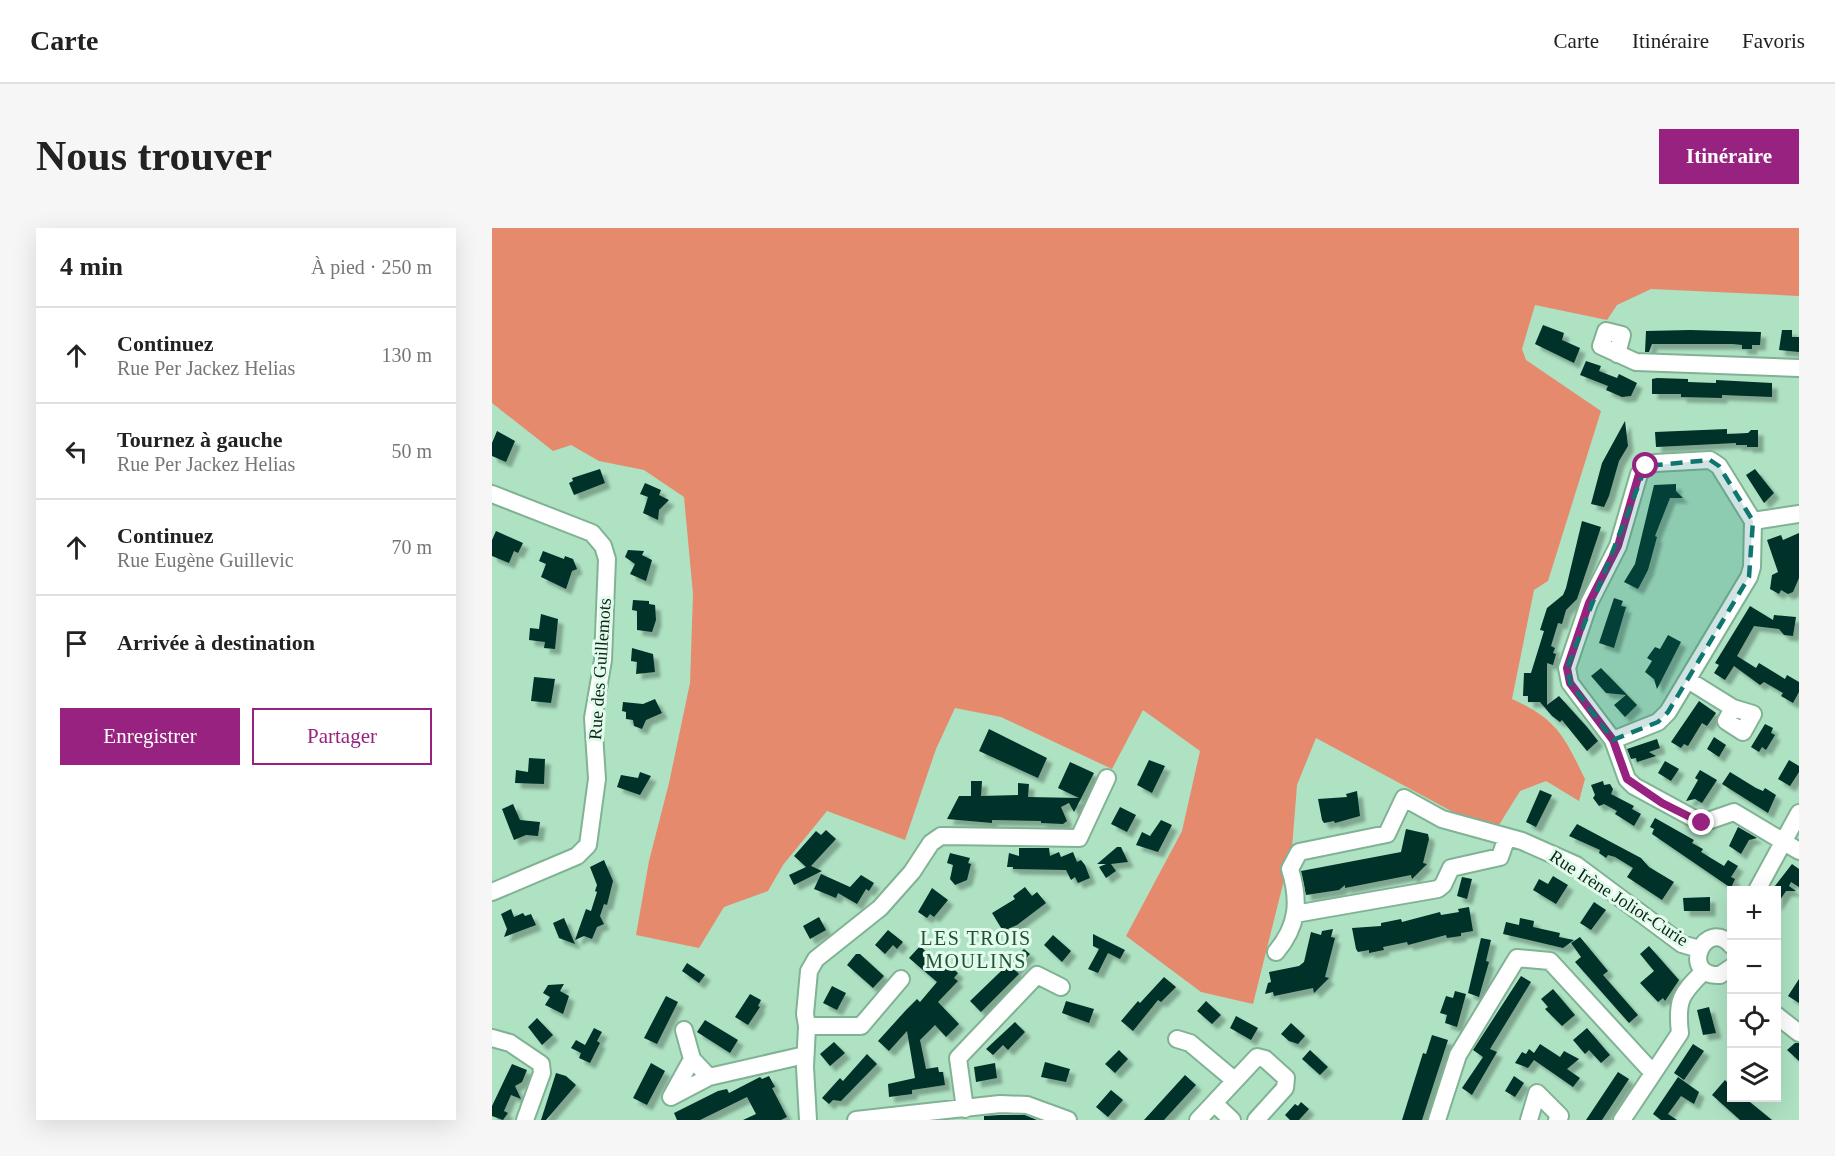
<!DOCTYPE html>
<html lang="fr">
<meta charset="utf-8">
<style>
:root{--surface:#fff;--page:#f6f6f6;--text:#222;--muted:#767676;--line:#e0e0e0;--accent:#97227f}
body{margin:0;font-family:Georgia,serif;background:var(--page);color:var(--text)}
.controls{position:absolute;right:18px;bottom:18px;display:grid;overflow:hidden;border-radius:0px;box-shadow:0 6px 24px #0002}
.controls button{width:54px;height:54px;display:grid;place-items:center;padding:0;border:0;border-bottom:2px solid var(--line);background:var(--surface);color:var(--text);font:30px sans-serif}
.stop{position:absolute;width:18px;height:18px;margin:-14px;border:4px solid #97227f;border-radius:50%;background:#fff}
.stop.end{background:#97227f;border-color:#fff;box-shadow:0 2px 6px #0008}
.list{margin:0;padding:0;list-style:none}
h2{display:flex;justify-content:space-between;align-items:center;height:78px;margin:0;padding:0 24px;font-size:26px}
h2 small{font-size:20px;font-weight:400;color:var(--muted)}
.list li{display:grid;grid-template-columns:39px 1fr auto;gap:18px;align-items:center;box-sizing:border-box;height:96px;padding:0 24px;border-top:2px solid var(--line)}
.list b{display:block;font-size:22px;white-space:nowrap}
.list p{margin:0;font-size:20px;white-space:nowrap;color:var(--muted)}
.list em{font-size:20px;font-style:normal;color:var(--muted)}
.actions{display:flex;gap:12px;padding:18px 24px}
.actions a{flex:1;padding:14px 0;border:2px solid var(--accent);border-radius:0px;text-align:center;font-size:21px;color:var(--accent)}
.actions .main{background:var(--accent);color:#fff}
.icon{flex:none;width:33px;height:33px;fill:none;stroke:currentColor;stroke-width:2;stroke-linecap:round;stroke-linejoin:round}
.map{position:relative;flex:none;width:1307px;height:892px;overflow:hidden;border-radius:0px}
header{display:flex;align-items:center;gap:36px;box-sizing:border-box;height:84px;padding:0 30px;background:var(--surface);border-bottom:2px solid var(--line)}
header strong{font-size:28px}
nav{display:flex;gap:33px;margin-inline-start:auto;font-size:21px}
.intro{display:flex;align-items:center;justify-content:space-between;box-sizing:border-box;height:144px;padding:0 36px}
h1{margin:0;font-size:42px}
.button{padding:15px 27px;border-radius:0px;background:var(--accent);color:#fff;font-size:21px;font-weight:700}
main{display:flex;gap:36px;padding:0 36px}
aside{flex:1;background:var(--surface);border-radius:0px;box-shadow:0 6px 24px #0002}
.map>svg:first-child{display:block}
.green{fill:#e68a6e}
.building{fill:#043129;filter:url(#shadow)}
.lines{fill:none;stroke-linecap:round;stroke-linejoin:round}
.minor-casing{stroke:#80b294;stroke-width:20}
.minor{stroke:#fff;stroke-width:16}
.route{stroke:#97227f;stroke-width:8}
.marked{fill:#0f766e;fill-opacity:0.2;stroke:#0f766e;stroke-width:4.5;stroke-dasharray:12 8;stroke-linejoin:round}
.labels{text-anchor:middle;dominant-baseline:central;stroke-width:6;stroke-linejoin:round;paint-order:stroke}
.street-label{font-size:18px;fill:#0f2318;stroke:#e2fcec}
.neighbourhood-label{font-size:20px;letter-spacing:1.5px;fill:#205037;stroke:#e2fcec}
</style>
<header>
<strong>Carte</strong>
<nav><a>Carte</a><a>Itinéraire</a><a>Favoris</a></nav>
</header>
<div class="intro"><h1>Nous trouver</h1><a class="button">Itinéraire</a></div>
<main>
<aside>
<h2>4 min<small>À pied · 250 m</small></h2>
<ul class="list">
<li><svg class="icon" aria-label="ahead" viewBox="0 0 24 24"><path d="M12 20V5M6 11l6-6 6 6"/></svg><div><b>Continuez</b><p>Rue Per Jackez Helias</p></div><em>130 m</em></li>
<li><svg class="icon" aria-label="left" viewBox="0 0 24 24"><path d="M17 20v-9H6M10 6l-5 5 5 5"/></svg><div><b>Tournez à gauche</b><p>Rue Per Jackez Helias</p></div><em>50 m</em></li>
<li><svg class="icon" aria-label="ahead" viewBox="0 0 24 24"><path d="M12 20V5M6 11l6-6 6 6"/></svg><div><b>Continuez</b><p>Rue Eugène Guillevic</p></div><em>70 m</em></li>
<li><svg class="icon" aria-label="arrive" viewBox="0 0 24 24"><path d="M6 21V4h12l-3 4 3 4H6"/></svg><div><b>Arrivée à destination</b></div></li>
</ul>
<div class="actions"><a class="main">Enregistrer</a><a>Partager</a></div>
</aside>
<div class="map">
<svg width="1307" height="892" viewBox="0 0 1307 892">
<defs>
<filter id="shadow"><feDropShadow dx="5.5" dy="5.5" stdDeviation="1.5" flood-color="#0004"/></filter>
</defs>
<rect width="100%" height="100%" fill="#aee2c3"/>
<path class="green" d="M0,0H1307V68L1159,61L1125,77L1115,92L1043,77L1030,121L1034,132L1109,183L1056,353L1042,362L1020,471C1065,491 1072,508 1093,551L1087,573L1054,553L1028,563L1007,597L961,584L824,510L805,557L800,620L761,776L709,764L634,708L690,603L708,523L651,482L620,541L509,489L463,480L444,521L413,612L335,583L291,637L276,663L232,679L207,720L144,707L157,633L177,555L198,455L201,366L192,269L152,242L107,233L79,217L61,223L0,175Z"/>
<path class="building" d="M1051,97L1072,105L1070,112L1088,120L1082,135L1043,116Z
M1198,102L1269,104L1268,117H1260V121H1250V117L1241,116H1160L1157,124H1153L1154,103Z
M1290,102H1300V109H1307V124L1287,122Z
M1094,133L1109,138L1107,143L1125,150L1127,146L1145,155L1139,168L1130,169L1114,162L1116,158L1088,147Z
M1165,150L1196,151V154L1224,155V152L1280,155V169L1230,167V170L1189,169V166H1160V151Z
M1133,193L1136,218L1127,233L1117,268L1112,279L1099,276L1110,235Z
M1235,201V206L1256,205L1259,202H1266V219H1255V217H1244V215L1164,219L1163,204Z
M5,203L23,213L14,234L0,228V215Z
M108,241L113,255L82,267L77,255L81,253L80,250Z
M1263,241L1282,265L1272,275L1254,247Z
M153,255L169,262L167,267L177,272L167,282L166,292L151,285L156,269L148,266Z
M1184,256V263L1191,270H1178L1163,308L1165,309L1156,342L1146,361L1132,354L1143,336L1162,257Z
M1090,293L1109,299L1085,371L1074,382L1070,396L1066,395L1059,418L1063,420L1061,425L1064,426L1061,437L1055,435V477L1067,468L1095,499L1106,513L1095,523L1070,492L1068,494L1060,488L1048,474H1036V468H1031L1032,445H1039L1052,403L1048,402L1055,380L1071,367L1074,360Z
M4,303L31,315L26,325L22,323L17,335L0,328V312Z
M1307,305V350L1301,364L1296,366L1289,362L1287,366L1278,361L1280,347L1286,344L1275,312L1289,307L1291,312Z
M136,322L152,323L150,327L160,332L154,353L138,346L143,336L133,329Z
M51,323L72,331L73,328L81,331L85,341L80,343L74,361L49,349L54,336L47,333Z
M1122,370L1131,373L1129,378L1134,379L1122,420L1107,415Z
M141,372L157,373V376L163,377L164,392L160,404L145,402V383L140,382Z
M1258,378L1281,392L1282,387L1304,389L1301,408L1292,407L1287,401L1262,398L1245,428L1264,440L1267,435L1293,451L1295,447L1307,454V464L1301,475L1289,468L1291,465L1272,454L1268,457L1242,438L1233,452L1222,445L1227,437L1223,435Z
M49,386L66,391L63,421L52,420L53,414L37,412L38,400L47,401Z
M1176,407L1189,414L1165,461L1162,451L1153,444L1160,433L1155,430L1163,419L1168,421Z
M140,420L161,426L163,444L144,446L145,434L139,433Z
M1109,440L1145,477L1133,489L1122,477L1134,467L1114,465L1099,448Z
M42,449L63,451L59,475L39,473Z
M163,471L170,485L154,492L150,501L142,498L141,492L134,491V484L130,483L131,474L151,476Z
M1207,473L1224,485L1215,498L1210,495L1196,518L1192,516L1189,520L1179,514Z
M1273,496L1281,500L1279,505L1283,507L1274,522L1270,519L1267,524L1259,519Z
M497,501L555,530L546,550L487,523Z
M1222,509L1234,517L1227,529L1215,521Z
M1165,511L1168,520L1157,524L1164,528L1145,534L1144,530L1139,531L1135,521Z
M37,530L53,531L52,556L23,555L24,542L36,544Z
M657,532L673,538L660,565L645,557Z
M1297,532L1307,538V544L1298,558L1286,551Z
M1173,533L1187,541L1179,553L1166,545Z
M578,534L602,545L582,584L577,575L569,579L575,593L571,596L549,595V593L500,592V595L455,591L467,568H479V553H490L489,568L526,567V555L537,556L536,569L587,570L566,560Z
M1208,542L1225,552L1210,575L1203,571L1194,573L1206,552L1203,550Z
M148,544L159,548L148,567L125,559L129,547L146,550Z
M1238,544L1264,560L1271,563L1273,560L1284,567L1276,585L1230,556Z
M1111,553L1112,557L1118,556L1121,561L1119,566L1142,578L1140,581L1149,586L1142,598L1123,586L1125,583L1112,576L1107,578L1101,570L1103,567L1099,557Z
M1048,562L1060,567L1044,599L1034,594Z
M865,563L868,588L843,595L842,593L832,595L830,592L826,571L855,569L854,566Z
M21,576L28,592L48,594L46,608L34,607L22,612L10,581Z
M628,579L644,587L635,604L619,596Z
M1163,590L1202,612L1200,615L1211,621L1209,624L1232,638L1236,632L1246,638L1239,649L1243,651L1239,660L1160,606L1162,601L1158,599Z
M669,592L680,597L666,624L644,617L650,604L658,608Z
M1085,596L1149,630L1157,639L1182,654L1170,672L1135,649L1141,640L1123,629L1116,627L1114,630L1107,625L1108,622L1077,608Z
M1246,599L1265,610L1257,612L1249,626L1237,618Z
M914,601L936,606L937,611L931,635L935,636L920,651L919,647L853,660V657L847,662L814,667L809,643L909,624Z
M334,602L344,611L319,638L330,643L302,657L297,647L314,639L302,628L324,603L329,607Z
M625,619H629L636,634L619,636L624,643L614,650L607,639L614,636H605Z
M527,620H557L558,628L567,624L569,629L581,624L585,634L589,632L593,637L598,650L586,655L583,649L579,652L574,642L521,641V639H515L517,625L527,628Z
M458,625L478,630L476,635L479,636L475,652L463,657L458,651L461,637L455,635Z
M112,632L121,653L115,677L112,676L108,688L112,696L105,699L100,711L92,708L83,712L94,681L99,683L105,664L103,663L105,657L98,639Z
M1300,636L1307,641V659L1299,654L1297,658L1304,663H1294L1284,678V663H1279Z
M329,646L358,659L369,647L382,655L377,663L374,661L365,676L346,665L344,670L322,661Z
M1061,648L1076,657L1064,676L1041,662L1047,651L1056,656Z
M970,649L980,651L975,671L965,668Z
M533,659L540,668L545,664L554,675L525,697L511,703L500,685L523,671L521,668Z
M440,660L456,672L442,689L438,686L435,690L426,684Z
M1218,669V683H1192L1191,670Z
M1102,674L1114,682L1099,702L1088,695Z
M977,679L981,703L969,705V708L955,710L954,707L916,717L915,714L891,719L892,722L877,725V722L866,724L864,721L860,700L889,698V695L909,691L910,694L948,684L949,687L967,684L966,681Z
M19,681L22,689L31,685L33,688L39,686L44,697L12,709L15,701L9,686Z
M327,689L334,702L318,711L311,698Z
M72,690L83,716L67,710L61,695Z
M1028,690L1042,693L1041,699L1068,705L1067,709L1082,712L1071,720L1011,706L1014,694L1027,697Z
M841,701L839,709L843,710L833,749L837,750L822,765L821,760L782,768L781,764L773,766L776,755L779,754L777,744L807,738L812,734L819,704L829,707L830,703Z
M396,702L411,714L405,721L401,717L393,726L383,717Z
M601,706L633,722L628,731L616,725L606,745L596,741L607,721L601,718Z
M561,707L579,723L570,734L552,717Z
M1088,709L1116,743L1111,747L1146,787L1137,795L1083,734L1089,729L1079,715Z
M989,710L999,712L994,733L997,734L987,769L976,765Z
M428,718L450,738L453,734L466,745L462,750L466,753L446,774L467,796L454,809L443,797L428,812L434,841L446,839L447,844H451L453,857L420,862V866L397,869L396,856L423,850L415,803L397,823L386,813L414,782L425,771L428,774L445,754L417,730Z
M1157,718L1187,752L1173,773L1171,770L1166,774L1148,755L1162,743L1148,726Z
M532,721L538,726L523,742L527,746L489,784L478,773Z
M364,726H368L392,748L381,760L355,737Z
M195,735L213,747L207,755L190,743Z
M1029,748L1039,754L998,821L1005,824L980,867L970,860L991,829L981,822Z
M672,749L684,759L669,774L666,772L641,803L629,793L646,773L648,775Z
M1307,751V775L1296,768Z
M72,756L68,763L77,768L71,786L53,777L58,769L51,765L56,757Z
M340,758L354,765L345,782L331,775Z
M1061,761L1083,787L1070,798L1053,781L1056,779L1049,771Z
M963,763L974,766L965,799L953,795L955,787L948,785L954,768L961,770Z
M258,766L269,772L266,778L268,779L256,797L243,789Z
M174,768L186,774L165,816L152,810Z
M574,773L602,781L597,795L570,785Z
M714,773L729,787L720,796L705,783Z
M1217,779L1224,805L1211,807L1205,782Z
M744,788L766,800L759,812L738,800Z
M45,790L61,807L50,817L36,799Z
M213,792L246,812L238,825L205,804Z
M523,794L533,804L516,822L511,817L501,827L494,821Z
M799,795L813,808L806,816L797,813L789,806Z
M102,800L110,804L105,813L108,815L98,835L87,830L89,825L79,820L84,812L93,817Z
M1095,800L1118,827L1109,835L1097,822L1093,826L1081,812Z
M940,807L956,812L930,892H910L931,825L934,826Z
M342,814L353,825L338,838L328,826Z
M1303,815H1307V833L1295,822Z
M1048,816L1068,829L1072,823L1087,831L1075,841L1088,850L1081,859L1042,832L1036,840L1023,835L1030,824L1034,826L1037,821L1042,825Z
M1201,816L1212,823L1192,852L1182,845Z
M627,822L636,831L623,845L613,836Z
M818,822L836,839L828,847L810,831Z
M375,826L385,836L349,873L341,872L337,876L330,870L348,850L351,853Z
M553,834L578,841L574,854L549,849Z
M159,835L173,843L155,877L141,870Z
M503,835L505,850L484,854L482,839Z
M20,836L35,842L30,854L23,858L29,871L19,867L12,883L16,885L11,892L0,888V878Z
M1126,844L1137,851L1110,892H1094Z
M64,845L74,848L84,857L54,892H49Z
M693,847L704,857L672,892H652Z
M277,848L283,859L280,860L295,889L289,892H251L264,886L255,869L208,892H185L182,885L226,863L235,861L237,865L268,849L270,851Z
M1022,848L1032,855L1023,869L1013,863Z
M1186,849L1207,864L1202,876L1189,868L1176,886L1185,892H1169L1161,886Z
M1233,852L1239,858V870H1253L1280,892H1248L1220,867Z
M619,862L631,872L616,889L604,879Z
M809,874L817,881L807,892H798L793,887L803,876L806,878Z
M508,887H533L545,892H492V888Z"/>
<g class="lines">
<defs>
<path id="minor" d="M1125,126L1130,107L1114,103L1109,118L1144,134L1307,140
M0,266L100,305L111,318L115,331L111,432L101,490L105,551L96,617L85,628L0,664
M1261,293L1260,339L1257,349L1176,484L1166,494L1121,512L1078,455L1075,440L1097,375L1126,318L1147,246L1154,238L1163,235L1218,232L1227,238L1261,293L1307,286
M1196,452L1241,480L1261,486L1251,504L1234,493L1241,480
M1121,512L1135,551L1142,558L1210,595L1242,584L1307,623
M1265,662L1307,585
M803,686L946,661L951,657L959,640L1008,629L1015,609
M1240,718C1213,687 1186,749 1228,747L1240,739
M784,724C806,698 808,673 798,641L807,624L895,606L912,570L950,591L1030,613L1084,637L1190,716L1207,721
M1284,787L1307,805
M315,798H369L409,751
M192,802L200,831L217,849L179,869L200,831
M0,810L18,815L49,836L50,845L33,892
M685,811L698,815L741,851
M217,849L313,827
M473,881L466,830L545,747L569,759
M316,892L313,839L315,798L313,786L317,743L324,731L388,680L420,644L439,615L449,608L587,610L615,550
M364,892L508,876L535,877L576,892
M706,892L722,875
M740,892L722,875L765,829L773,831L794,850L793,860L764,892
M945,892L966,827L1025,730L1058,733L1161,845
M1037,892L1045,865L1068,888L1065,892
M1130,892L1188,805C1184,772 1189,766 1212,743"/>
</defs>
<use href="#minor" class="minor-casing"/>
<use href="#minor" class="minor"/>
</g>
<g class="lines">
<path class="route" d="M1154,238L1147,246L1126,318L1097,375L1075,440L1078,455L1121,512L1135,551L1170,575L1210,595"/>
</g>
<path class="marked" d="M1218,232L1227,238L1261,293L1257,349L1176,484L1166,494L1121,512L1078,455L1075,440L1154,238Z"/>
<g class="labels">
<g class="street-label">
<text transform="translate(108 441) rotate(-86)">Rue des Guillemots</text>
<text transform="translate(1127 670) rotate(33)">Rue Irène Joliot-Curie</text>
</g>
<g class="neighbourhood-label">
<text x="484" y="710">LES TROIS<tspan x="484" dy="23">MOULINS</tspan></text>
</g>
</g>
</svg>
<div class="controls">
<button>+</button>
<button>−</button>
<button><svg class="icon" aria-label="locate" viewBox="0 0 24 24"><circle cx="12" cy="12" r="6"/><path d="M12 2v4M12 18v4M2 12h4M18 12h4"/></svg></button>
<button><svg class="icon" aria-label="layers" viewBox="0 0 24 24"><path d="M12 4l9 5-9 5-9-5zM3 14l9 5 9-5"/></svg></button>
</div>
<div class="stop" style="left:1154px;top:238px"></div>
<div class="stop end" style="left:1210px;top:595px"></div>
</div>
</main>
